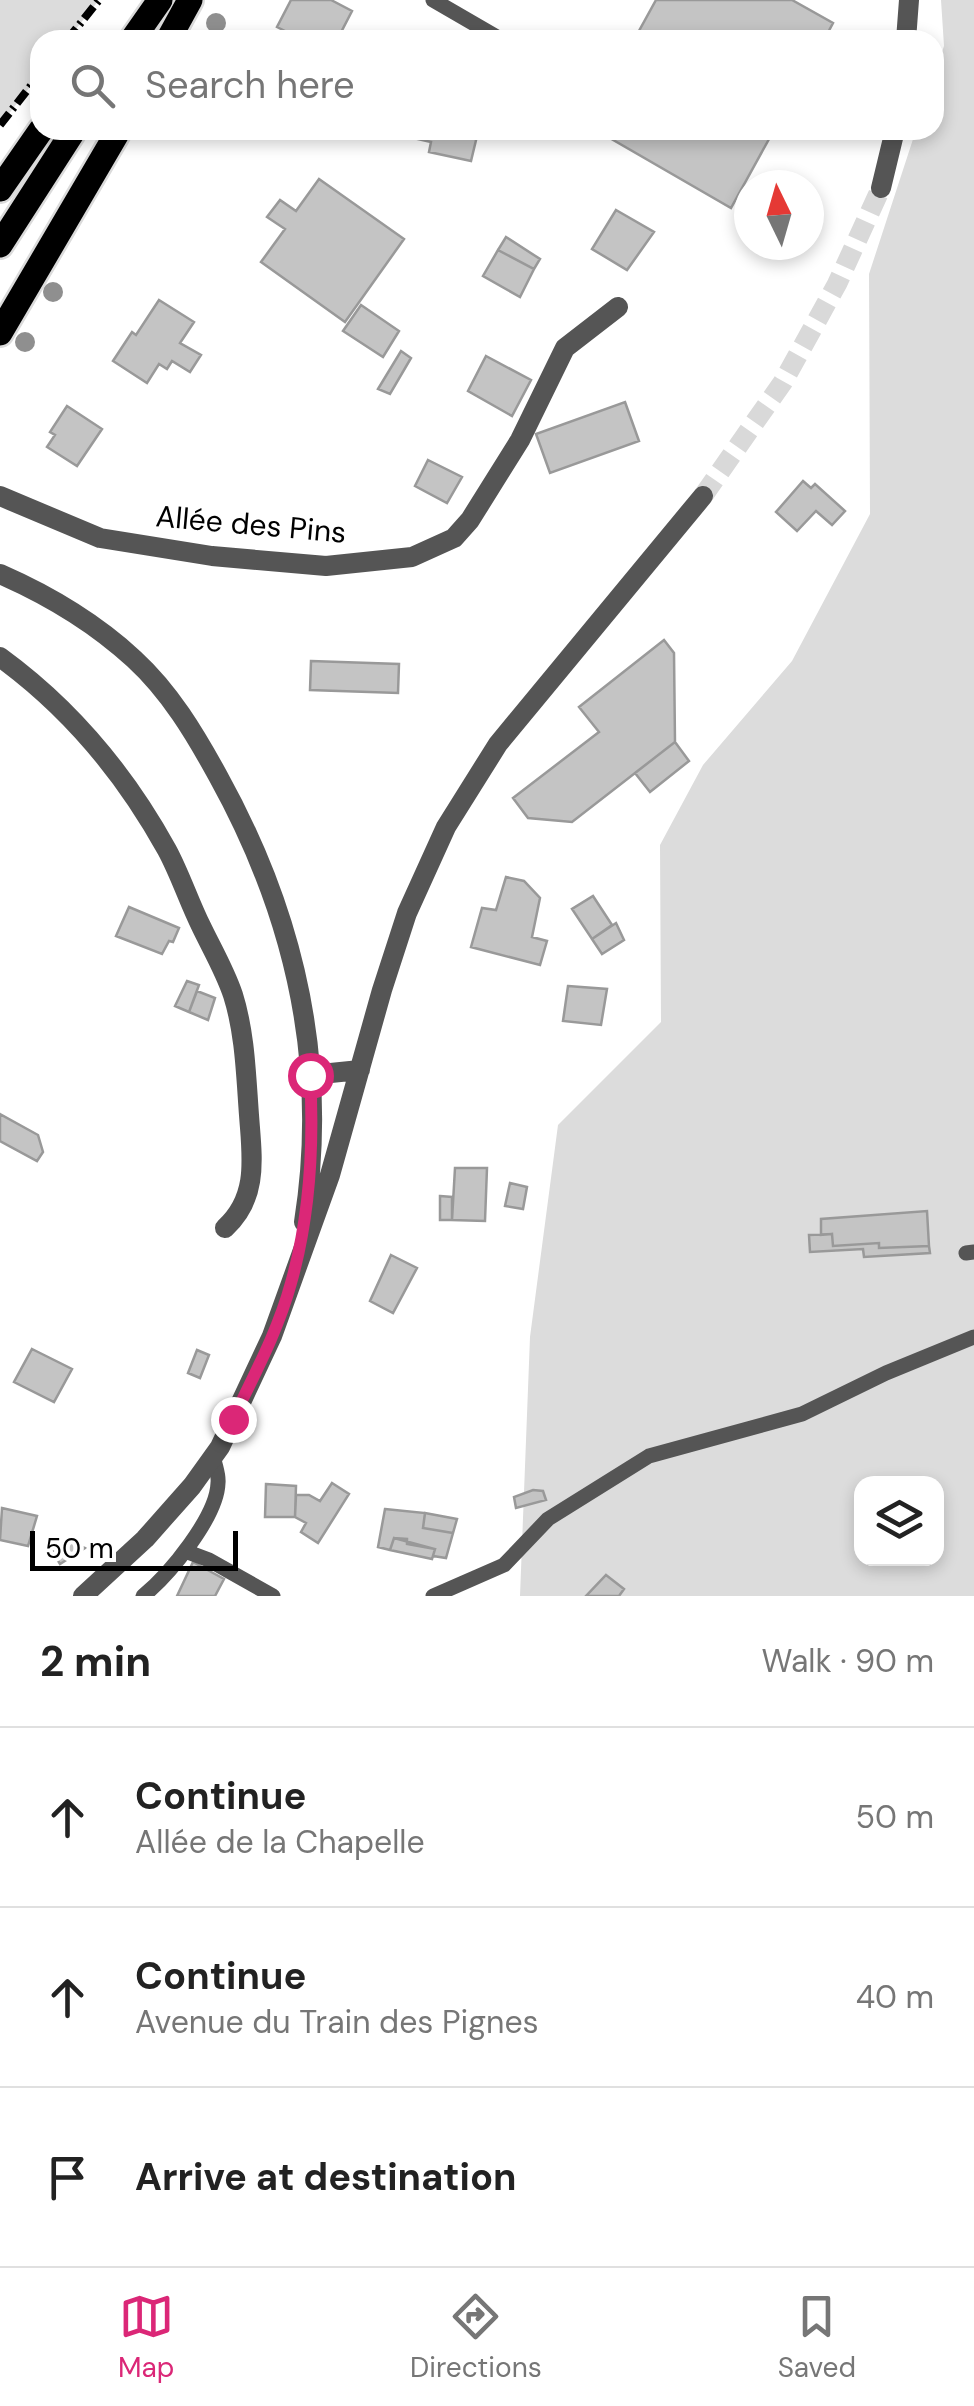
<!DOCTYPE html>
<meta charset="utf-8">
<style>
:root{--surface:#fff;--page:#f6f6f6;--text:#222;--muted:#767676;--line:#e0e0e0;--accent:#db2777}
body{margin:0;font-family:"DM Sans",sans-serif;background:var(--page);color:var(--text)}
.controls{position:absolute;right:30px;bottom:30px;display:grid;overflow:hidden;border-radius:20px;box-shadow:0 5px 15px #0003}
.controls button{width:90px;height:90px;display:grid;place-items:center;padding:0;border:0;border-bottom:2px solid var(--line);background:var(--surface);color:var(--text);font:50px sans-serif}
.compass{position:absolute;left:734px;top:170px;width:90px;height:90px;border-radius:50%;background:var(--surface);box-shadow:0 5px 15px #0003;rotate:355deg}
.scale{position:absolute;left:30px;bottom:25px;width:208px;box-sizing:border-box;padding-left:10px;border:5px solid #000;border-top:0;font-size:28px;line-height:35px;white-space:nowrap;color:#000;-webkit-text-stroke:8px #fff;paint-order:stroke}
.stop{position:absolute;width:30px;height:30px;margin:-22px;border:8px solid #db2777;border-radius:50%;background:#fff}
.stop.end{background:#db2777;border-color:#fff;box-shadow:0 2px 10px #0008}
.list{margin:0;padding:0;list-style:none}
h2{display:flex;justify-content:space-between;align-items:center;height:130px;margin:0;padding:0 40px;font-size:42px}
h2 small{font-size:32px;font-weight:400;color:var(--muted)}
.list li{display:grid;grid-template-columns:65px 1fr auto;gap:30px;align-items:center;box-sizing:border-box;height:180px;padding:0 40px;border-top:2px solid var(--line)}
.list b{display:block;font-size:38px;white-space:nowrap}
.list p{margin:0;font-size:32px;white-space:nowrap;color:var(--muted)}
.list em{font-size:32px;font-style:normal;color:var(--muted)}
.icon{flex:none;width:55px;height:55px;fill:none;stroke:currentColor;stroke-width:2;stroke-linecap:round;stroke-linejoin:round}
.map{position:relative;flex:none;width:974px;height:1596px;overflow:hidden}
.search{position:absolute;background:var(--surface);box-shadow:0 5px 15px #0003;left:30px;right:30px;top:30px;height:110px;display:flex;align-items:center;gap:25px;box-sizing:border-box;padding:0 35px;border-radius:30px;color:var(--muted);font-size:38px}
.sheet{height:670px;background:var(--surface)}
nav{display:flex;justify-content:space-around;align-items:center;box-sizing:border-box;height:140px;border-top:2px solid var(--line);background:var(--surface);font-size:28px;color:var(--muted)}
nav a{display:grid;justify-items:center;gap:5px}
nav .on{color:var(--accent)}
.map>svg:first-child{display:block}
.green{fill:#dcdcdc;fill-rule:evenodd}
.building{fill:#c4c4c4;stroke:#999;stroke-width:2.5}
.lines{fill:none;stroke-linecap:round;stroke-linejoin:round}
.minor-tunnel{stroke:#d9d9d9;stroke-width:20;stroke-dasharray:20 10;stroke-linecap:butt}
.primary-casing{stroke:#dbdbdb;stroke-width:30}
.service{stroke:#555;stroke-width:15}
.minor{stroke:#555;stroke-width:20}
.primary{stroke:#000;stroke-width:25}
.rail{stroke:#000;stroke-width:8;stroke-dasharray:15 5 2.5 5;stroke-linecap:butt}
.tree{fill:#8f8f8f}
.route{stroke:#db2777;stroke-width:12}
.labels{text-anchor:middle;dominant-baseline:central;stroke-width:9;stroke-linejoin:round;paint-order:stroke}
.street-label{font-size:30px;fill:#000;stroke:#fff}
</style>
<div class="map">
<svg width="974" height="1596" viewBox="0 0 974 1596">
<rect width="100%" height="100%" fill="#fff"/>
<path class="green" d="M0,0H99L67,40H40V74L0,125Z
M941,0H974V1596H520L530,1337L558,1125L661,1022L660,845L703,765L792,661L870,514L869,274L916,130H934V76L944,46ZM862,1484H936V1558H862Z"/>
<path class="building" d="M291,0H331L352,11L337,40H303L277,27Z
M656,0H792L833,23L824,40H634Z
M410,130H460L459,133L477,136L471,161L429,152L431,142L409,137Z
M596,130H774L731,208Z
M319,179L404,239L345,322L261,262L285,229L267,217L280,200L296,211Z
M616,210L654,232L627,270L592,249Z
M506,237L540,259L534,269L498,250Z
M498,250L534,269L520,297L483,276Z
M159,300L194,322L180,343L201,355L190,372L172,361L167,369L159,364L147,383L113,361L132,332L136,335Z
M361,305L399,331L383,357L343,331Z
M401,351L411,358L390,394L378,389Z
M486,356L531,380L512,416L468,391Z
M625,402L639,441L550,473L536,434Z
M67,406L102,429L77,466L47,447L55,435L50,432Z
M428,460L462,477L447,503L415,486Z
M803,481L811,488L815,484L845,511L832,525L816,511L797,531L776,512Z
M664,640L674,653L675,742L572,822L528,818L513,798L599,732L579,707Z
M311,661L399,664L398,693L310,690Z
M675,742L689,761L650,792L635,773Z
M506,877L524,881L540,898L532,937L547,941L540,965L471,947L482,908L496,910Z
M593,896L612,925L592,939L572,909Z
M129,907L179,928L173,942L169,941L162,954L116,936Z
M616,923L624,940L602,954L592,939Z
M187,981L199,985L189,1012L175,1006Z
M568,986L607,989L601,1025L563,1021Z
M197,991L215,998L208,1020L189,1012Z
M0,1114L38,1135L43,1152L37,1161L0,1141Z
M455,1168H487L485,1221L452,1220Z
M510,1183L527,1187L523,1209L505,1206Z
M440,1196L452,1197V1220H440Z
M927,1211L929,1246L879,1248V1243L833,1246L832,1234L821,1235V1219Z
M832,1234L833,1246L879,1243V1248L929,1246L930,1253L864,1257L863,1249L810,1252L809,1235Z
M391,1255L417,1268L393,1313L370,1301Z
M32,1349L72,1369L54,1402L14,1382Z
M197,1350L209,1355L200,1378L188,1373Z
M332,1483L349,1494L318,1543L301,1532L306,1523L295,1517L296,1495H309L320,1501Z
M266,1484L296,1486L295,1517H265Z
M533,1490L543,1491L546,1500L516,1508L514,1497Z
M2,1508L37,1516L28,1546L0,1540Z
M385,1509L425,1513L423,1528L453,1533L446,1558L433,1556L435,1549L407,1544V1539L394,1538L390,1550L378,1547Z
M425,1513L457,1519L453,1533L423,1528Z
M394,1538L435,1549L432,1559L390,1550Z
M64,1540L85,1548L60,1564L51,1549Z
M193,1562L224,1579L215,1596H177Z
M606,1575L624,1589L619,1596H586Z"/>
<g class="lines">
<path class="minor-tunnel" d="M703,496L783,382L837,284L881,188"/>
<defs>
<path id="primary" d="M132,40L160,0
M168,40L190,0
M0,189L41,130
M0,245L74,130
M0,333L119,130"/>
</defs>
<use href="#primary" class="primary-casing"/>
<path class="service" d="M433,0L502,40
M966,1253L974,1252
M185,1551L209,1560L273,1596
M143,1596C169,1575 217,1517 218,1483C219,1475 215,1466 214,1459
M433,1596L504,1565L548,1519L649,1456L802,1414L886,1373L974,1337"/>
<path class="minor" d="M906,40L909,0
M881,188L895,130
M0,496L100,538L212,556L326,566L412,557L454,538L470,520L520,440L565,348L618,307
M0,574C48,595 95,623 134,659C170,692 195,734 218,776C295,915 329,1064 304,1222
M0,657C70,708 125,774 167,850C180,874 189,902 201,926C212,949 225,971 233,995C245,1033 246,1075 249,1115C252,1157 259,1197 225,1228
M311,1075L360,1070
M83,1596L145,1539L192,1486L220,1447L272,1336L330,1175L382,990L407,913L446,827L498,744L703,496"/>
<use href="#primary" class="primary"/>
<path class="rail" d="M67,40L99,0
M0,125L40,74"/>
</g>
<g class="tree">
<circle cx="216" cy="23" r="10"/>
<circle cx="53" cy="292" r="10"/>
<circle cx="25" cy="342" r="10"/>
</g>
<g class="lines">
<path class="route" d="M233,1419C254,1375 278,1331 291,1283C310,1216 314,1145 310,1075"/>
</g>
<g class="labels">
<g class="street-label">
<text transform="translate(251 524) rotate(5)">Allée des Pins</text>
</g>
</g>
</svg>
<div class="controls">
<button><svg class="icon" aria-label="layers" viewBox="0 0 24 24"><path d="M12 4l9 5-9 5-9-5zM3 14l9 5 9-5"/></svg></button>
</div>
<svg class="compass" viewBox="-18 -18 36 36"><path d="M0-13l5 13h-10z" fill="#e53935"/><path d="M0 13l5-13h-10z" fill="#767676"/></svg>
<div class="scale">50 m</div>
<div class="stop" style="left:310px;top:1075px"></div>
<div class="stop end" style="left:233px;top:1419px"></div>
<div class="search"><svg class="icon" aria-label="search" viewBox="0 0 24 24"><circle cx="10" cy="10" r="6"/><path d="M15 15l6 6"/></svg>Search here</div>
</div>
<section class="sheet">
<h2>2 min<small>Walk · 90 m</small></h2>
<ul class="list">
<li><svg class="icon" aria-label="ahead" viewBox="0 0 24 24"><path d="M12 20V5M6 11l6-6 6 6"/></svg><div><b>Continue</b><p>Allée de la Chapelle</p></div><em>50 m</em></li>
<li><svg class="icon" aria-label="ahead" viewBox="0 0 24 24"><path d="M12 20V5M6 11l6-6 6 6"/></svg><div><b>Continue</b><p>Avenue du Train des Pignes</p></div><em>40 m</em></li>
<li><svg class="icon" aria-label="arrive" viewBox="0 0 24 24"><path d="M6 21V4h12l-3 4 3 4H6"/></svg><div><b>Arrive at destination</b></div></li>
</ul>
</section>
<nav>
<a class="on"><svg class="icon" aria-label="map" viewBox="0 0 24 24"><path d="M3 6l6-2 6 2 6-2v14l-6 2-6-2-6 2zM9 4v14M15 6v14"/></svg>Map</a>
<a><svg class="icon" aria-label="directions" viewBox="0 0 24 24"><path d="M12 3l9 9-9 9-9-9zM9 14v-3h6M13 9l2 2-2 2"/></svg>Directions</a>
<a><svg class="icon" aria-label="saved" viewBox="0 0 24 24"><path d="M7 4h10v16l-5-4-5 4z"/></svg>Saved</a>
</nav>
